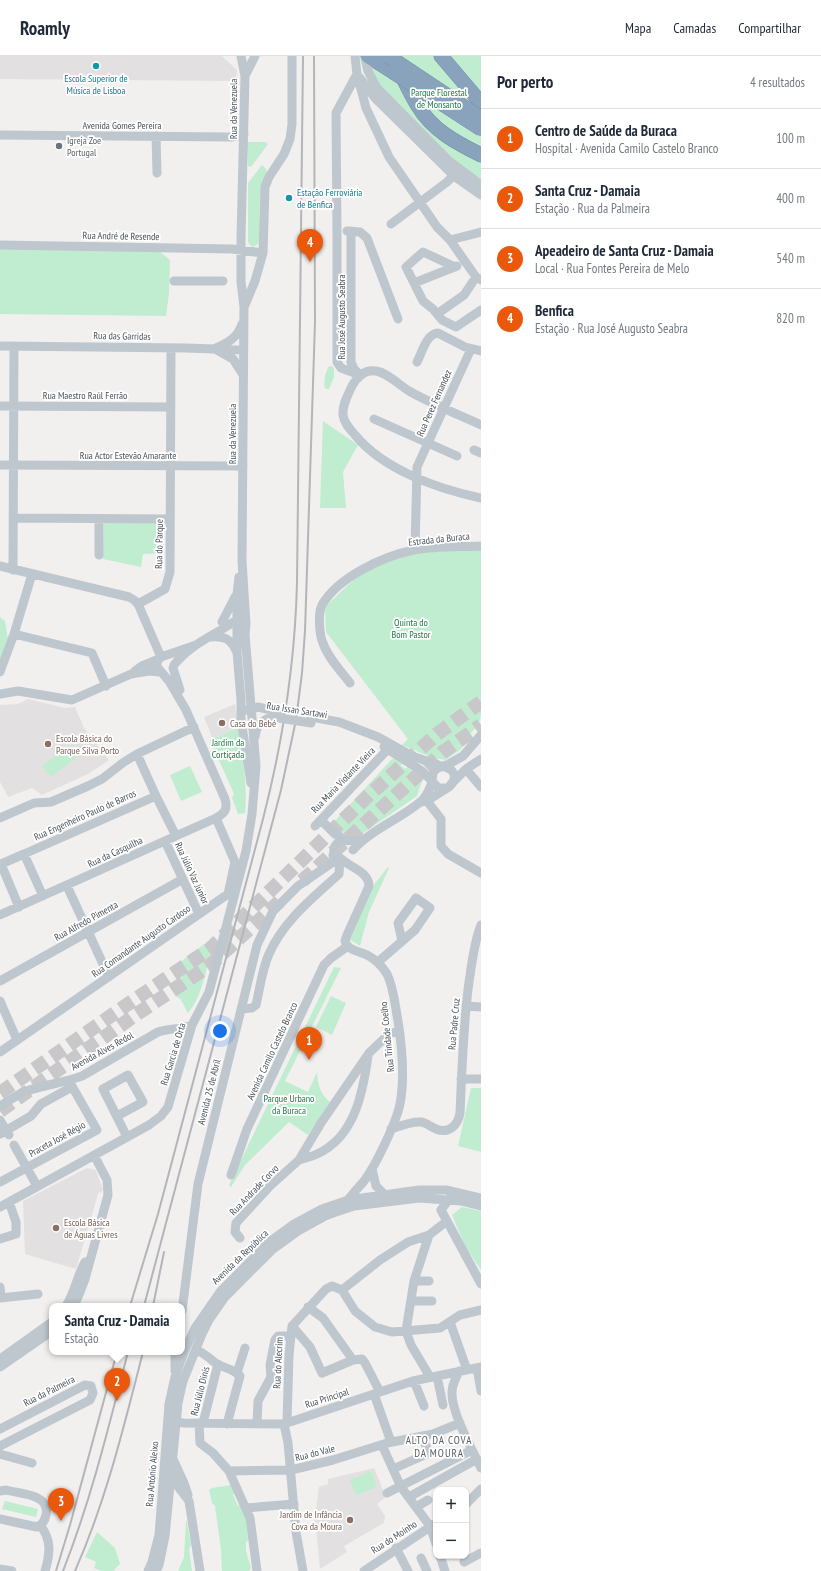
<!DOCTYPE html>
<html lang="pt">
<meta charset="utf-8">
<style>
:root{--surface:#fff;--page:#f2f2f3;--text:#1f2937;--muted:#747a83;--line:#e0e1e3;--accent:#ea580c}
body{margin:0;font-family:"PT Sans Narrow",sans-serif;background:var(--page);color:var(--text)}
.controls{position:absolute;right:12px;bottom:12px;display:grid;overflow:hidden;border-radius:8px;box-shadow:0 1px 3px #0004}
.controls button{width:36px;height:36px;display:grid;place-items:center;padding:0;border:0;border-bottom:1px solid var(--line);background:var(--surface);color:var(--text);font:20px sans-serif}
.you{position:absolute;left:220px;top:975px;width:14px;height:14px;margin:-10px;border:3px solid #fff;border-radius:50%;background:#1a73e8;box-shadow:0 0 0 6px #1a73e833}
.badge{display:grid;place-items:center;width:26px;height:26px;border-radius:50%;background:var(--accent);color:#fff;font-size:13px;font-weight:700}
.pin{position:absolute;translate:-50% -33px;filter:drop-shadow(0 1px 2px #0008)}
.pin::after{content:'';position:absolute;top:21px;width:14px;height:12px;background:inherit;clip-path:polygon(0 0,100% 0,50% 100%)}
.popup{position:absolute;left:49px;top:1247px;width:136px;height:52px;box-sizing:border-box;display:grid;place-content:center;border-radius:8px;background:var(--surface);filter:drop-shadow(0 1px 3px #0005);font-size:13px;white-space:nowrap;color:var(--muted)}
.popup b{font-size:15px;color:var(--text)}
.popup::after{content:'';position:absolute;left:50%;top:100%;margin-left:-8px;border:8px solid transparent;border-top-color:var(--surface)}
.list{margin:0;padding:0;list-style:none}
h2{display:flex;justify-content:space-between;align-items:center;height:52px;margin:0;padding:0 16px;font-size:17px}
h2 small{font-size:13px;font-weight:400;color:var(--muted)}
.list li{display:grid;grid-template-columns:26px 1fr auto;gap:12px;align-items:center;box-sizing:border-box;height:60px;padding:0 16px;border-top:1px solid var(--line)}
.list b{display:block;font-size:15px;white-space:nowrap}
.list p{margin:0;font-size:13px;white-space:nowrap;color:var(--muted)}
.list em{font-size:13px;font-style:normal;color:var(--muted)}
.map{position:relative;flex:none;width:481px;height:1515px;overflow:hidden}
header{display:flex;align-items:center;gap:24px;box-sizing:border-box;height:56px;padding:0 20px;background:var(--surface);border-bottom:1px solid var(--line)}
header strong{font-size:19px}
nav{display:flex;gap:22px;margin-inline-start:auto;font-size:14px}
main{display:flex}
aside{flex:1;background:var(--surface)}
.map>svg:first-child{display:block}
.education{fill:#e3e0e1}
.green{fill:#c0edd0}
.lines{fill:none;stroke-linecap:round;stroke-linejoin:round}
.highway-tunnel{stroke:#c8c8ca;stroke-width:14;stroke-dasharray:14 7;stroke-linecap:butt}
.highway-casing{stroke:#758ea7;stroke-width:15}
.minor{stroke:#bec7ce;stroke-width:9}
.highway{stroke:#8aa3bc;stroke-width:14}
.rail{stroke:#b2b5b9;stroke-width:2}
.highway-bridge-casing{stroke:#758ea7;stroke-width:15;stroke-linecap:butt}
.minor-bridge{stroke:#bec7ce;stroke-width:9}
.highway-bridge{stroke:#8aa3bc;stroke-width:14}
.culture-dot{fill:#0f9aa8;stroke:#fff;stroke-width:1.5}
.worship-dot{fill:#6b7280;stroke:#fff;stroke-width:1.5}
.education-dot{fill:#8d6e63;stroke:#fff;stroke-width:1.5}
.labels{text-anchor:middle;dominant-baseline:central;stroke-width:3.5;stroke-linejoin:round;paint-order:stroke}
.culture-label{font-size:10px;fill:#0d838f;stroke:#fff}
.park-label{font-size:10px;fill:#1c7b48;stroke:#fff}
.street-label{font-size:10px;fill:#48535c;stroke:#fff}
.worship-label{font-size:10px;fill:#5b616d;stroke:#fff;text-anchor:start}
.education-label{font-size:10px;fill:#785e54;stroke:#fff;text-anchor:start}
.neighbourhood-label{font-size:11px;letter-spacing:1px;fill:#5c6064;stroke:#fff}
</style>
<header>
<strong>Roamly</strong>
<nav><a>Mapa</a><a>Camadas</a><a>Compartilhar</a></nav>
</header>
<main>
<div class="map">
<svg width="481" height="1515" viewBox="0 0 481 1515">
<rect width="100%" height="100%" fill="#f2efef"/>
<path class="education" d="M0,0H222L237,14L236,25L0,23Z
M28,643L65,652L75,651L84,672L109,704L88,718L42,739L32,732L8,741L0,726V649L18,648Z
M235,648L238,672L213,683L204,661Z
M87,1112L96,1114L103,1134L98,1138L76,1213L25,1198L23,1145Z
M374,1412L386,1441L377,1448L385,1460L384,1467L344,1490L347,1496L320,1513L315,1461L319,1431L328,1428V1423Z"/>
<path class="green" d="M359,0H481V135L369,27L364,17Z
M247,86H266L268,88L251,111L248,110Z
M262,109L266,113L267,118C257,137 260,161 260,182L258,188L253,191L250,189L248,186V127Z
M0,192L160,196L170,204L169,238L166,260L0,258Z
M332,310L334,312V321L329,333H326L324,330L325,320L328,311Z
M323,365L358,389L343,416L346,452H320Z
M104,465L164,466V497L143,498L141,511L103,503Z
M481,493V659L479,668L470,678L461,693L446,704L433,702L402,689L408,683L326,576L325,551L349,528L364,516L377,509L416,497Z
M0,561L5,565L8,583L0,607Z
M238,672C242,700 248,728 245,757L238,758L232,742L234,738L210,684Z
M69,690L77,701L51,721L42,710Z
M392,703H395L402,708L401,710L406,713L407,711L423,722L417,740L359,780C347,781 340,776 332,768Z
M190,710L202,736L181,745L170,719Z
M388,811L389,812L369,856L360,890L349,883L375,827Z
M211,883L213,885C207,908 204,938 188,957L181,944L175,939L183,929L181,919L172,912Z
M334,911L341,912L285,1025L308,1036L317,1016C318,1029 320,1038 330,1046L308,1079L289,1066L245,1109L231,1131L229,1129Z
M331,940L346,947L332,979L316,971Z
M471,1032H481V1096L458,1090Z
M462,1151L481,1155V1214L465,1190L452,1159Z
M371,1415L377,1431L356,1439L350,1424Z
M231,1429L235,1437L233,1439L238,1450L241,1449L246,1463L248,1485L246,1486V1495L251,1512L249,1515H222L221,1494L215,1450L212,1447L209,1434L212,1432Z
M5,1445L38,1453L36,1461L2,1453Z
M186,1465H187L191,1489L189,1493L192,1515H178L184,1501Z
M97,1476L115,1492L120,1508L113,1515H101L94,1512L96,1506L85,1501Z"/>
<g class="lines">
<path class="highway-tunnel" d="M302,825L443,696L481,669
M0,1037L128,948L210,893L370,738L437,678L481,646
M0,1055L134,960L209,910L281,844"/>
<defs>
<path id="highway" d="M368,0L393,16
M441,0L481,47
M402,20C407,30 412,41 418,50C432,74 457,87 481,99"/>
</defs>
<use href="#highway" class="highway-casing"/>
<path class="minor" d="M355,0L357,18L366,52L389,101L437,171L450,184L476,221L481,224
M365,0L368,15L377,32L448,104L481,129
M357,18L336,57L337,175V306L341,312L360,319
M245,20L255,0
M360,22L375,42L443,109L454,120L481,139
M0,79L231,81L244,78
M156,80L157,117
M391,168L447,126L457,116
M347,175L360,176L367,182L398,263
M351,175V306L354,313L359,318
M450,184L481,176
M0,189L232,193L263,197
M455,211L423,196L406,211L423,245L433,253L442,264L456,271L481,254
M174,225H223
M414,227L457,210
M245,249L255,225L263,197L265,131L269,121L284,98L290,83L292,68V0
M437,258L464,239L476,221
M0,290L186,292L243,294
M216,292C228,287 238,281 242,268
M217,294L233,303L242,317
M417,306C422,297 426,278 438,277L465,291L481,295
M0,350L171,351
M374,363L457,400
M481,369C457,358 432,348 409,335C399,329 388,317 376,315C364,313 357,321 352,330C348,339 342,349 343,359C344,367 350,373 355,379C384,414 438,433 481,442
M474,394L481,397
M0,409L243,410
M14,462L170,463
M415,494L417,411L471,293
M99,499V463
M0,510L129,541L134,544L138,548L161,601
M13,514L14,290
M239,521L237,538V596L241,644V664L251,727
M138,548L165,533L170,516L171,292
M222,566L235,541
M14,578L92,597L106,630
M210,581C223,580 231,582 236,595
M174,609C187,592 206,583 224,572C230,568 235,566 240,561
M173,612L180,634
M135,615L142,610L159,603
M0,616L14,578L32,518
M350,627C341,615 328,602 323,587C319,579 318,556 322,549C338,521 384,500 414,494C435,490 460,491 481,490
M0,638L18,635L72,644L131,618L149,615L160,616
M245,654H250L258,651L280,656
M311,661L339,666L378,681L412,700L441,710
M255,681C256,670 261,664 272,661
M384,691L422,715L432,725
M137,698L156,740L176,780
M443,710L449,708L463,700L481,679
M466,713L481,731
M451,728L466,713L481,703
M427,745L441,763V790L448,798L481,817
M421,746C429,745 434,740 441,736C445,733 451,731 453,726C459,714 441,704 433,717L432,725L438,732H447
M0,762L34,747L51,746L88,730L102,723L124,706L137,698L194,671
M321,764L333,776L345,784
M315,770L388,693
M165,785L199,858
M334,794C338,809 369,812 369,830L347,879L345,885C348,895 359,895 367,899C375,903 382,910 387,918C394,932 395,950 398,965C402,991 405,1022 400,1048C396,1067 376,1109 364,1125C359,1131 353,1137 348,1144
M353,794C371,774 398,764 419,747C426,742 429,734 432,726
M24,798L156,740
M333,800L335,790L339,785L363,784
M67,830L109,921
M19,851L1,808L24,798L43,840
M0,859L216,762C225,757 228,753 225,743L186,654L169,625L157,611V605L161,601L196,589
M378,906L415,874L430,852L416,842L398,867L402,885
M0,925L183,823
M0,945L17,984
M466,950L481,951
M242,953L252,952L256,949C260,932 262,913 269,898C284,864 313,842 339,818L340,803
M0,996L228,838L235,806L216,762
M461,1023H481
M0,1050C8,1045 16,1040 24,1036C43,1029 63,1027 82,1020L158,976C169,972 181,974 192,969
M117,1060L143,1046L128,1019L103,1033L127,1081
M0,1064L9,1079
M391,1073C400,1070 412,1065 421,1066C427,1067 431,1071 436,1073C448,1078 458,1070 460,1057C462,1013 463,970 469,926C472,907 474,886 481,869
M0,1078L31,1060L41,1048L72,1031
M14,1089L37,1130
M299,1104C305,1102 311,1101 317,1098C355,1081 363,1036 368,1000
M372,1113L376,1130L384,1138
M231,1119L247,1073L324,909L331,902L348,890
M0,1126L97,1074L69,1025
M449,1143L441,1154L481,1228
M0,1151L149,1069L161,1060L168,1051L192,969L209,936L246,795L252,758L256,710L245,578L246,568L242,505L244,251L241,226V181L245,20L241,0
M429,1179L414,1225L406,1275L411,1289L430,1321
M240,1182L235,1176L236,1167L270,1130L299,1104L321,1067L369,997L390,977L399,976
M0,1183L16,1178V1166L9,1146
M414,1225H429
M0,1231L1,1241
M342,1234L355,1255L375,1271L392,1276L440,1272L460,1259L481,1254
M342,1234L380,1204L408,1186L429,1179L447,1165
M0,1242L38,1238
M411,1245H432
M66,1250C75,1236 77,1220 85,1206
M74,1250L78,1241L85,1223L108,1139L107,1124L94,1099
M308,1251L323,1262L353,1304
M182,1255L198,1128L257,889L273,855L298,830L339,802
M450,1266L467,1314
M292,1270L310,1291L322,1317L353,1304L362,1303L365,1307L380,1336
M196,1294C207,1298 208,1302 217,1308C226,1313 232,1312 240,1320L227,1368
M175,1296V1315
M0,1303L52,1266
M0,1311L52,1275
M477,1312L481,1335
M459,1315C456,1322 452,1328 452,1336C451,1356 472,1393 481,1412
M237,1317L245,1292
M437,1320L443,1349
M414,1325L424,1350
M374,1338L391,1386
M176,1365L183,1367L284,1368L413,1325L481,1311
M287,1366L289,1299L292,1270L326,1233L332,1230L342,1234
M199,1367L200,1387L213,1397L229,1415L291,1414L333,1404L387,1387L433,1378L460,1367
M203,1367L218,1308
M257,1368L258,1345L271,1321L270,1309L275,1284L278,1280H291
M284,1368L288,1387L296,1476L303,1515
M0,1373L85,1329L91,1330L93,1337L90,1344L0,1390
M382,1389L401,1431L430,1470L436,1488
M0,1398L32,1407
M174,1405L184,1427L188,1439
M393,1413L429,1397L422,1381
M229,1415L250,1462L257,1515
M170,1420L189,1445L200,1515
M0,1435L6,1434C20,1438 51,1438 46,1459C45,1464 42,1469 37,1471L0,1463
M387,1437L472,1394
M409,1441L477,1403
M466,1448L481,1433
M416,1451L428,1444
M246,1452L294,1448
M40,1469C52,1484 50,1498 45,1515
M396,1492L408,1515
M440,1500L445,1515
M421,1502L427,1515
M464,1506L481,1497
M0,1513L12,1515
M148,1515L152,1506L159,1479L169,1348L175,1321L184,1296L195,1272L220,1236L268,1187L294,1168L322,1153L348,1144L419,1134H446L481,1142
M156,1515L159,1509L165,1480L178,1347L183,1325L202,1278L209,1264L225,1241L273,1193L298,1175L325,1160L333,1157L354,1150L419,1142L461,1145L481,1150
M364,1515L436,1467"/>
<use href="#highway" class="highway"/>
<path class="rail" d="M130,1250L158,1158L263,763C283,685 295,607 297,527L303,0
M144,1250L281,734L296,664L302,617L305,575L315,266L314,0
M153,1250L164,1196
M56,1515L70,1469L117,1296
M63,1515C91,1444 109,1370 128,1296
M75,1515C106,1445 124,1370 143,1296"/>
<defs>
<path id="highway-bridge" d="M388,0L481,62
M393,16L481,73"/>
</defs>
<use href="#highway-bridge" class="highway-bridge-casing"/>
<path class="minor-bridge" d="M279,662L311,667"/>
<use href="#highway-bridge" class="highway-bridge"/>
</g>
<g class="culture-dot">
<circle cx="96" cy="10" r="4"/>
<circle cx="289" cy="142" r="4"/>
</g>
<circle class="worship-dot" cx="59" cy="90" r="4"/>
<g class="education-dot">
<circle cx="222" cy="667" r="4"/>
<circle cx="48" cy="688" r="4"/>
<circle cx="56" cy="1172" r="4"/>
<circle cx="350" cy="1464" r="4"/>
</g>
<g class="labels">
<g class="culture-label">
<text x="96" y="22">Escola Superior de<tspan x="96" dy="12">Música de Lisboa</tspan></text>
<text x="297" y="136" text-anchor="start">Estação Ferroviária<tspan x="297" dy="12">de Benfica</tspan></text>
</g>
<g class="park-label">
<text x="439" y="36">Parque Florestal<tspan x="439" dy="12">de Monsanto</tspan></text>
<text x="411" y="566">Quinta do<tspan x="411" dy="12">Bom Pastor</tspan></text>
<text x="228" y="686">Jardim da<tspan x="228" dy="12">Cortiçada</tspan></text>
<text x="289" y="1042">Parque Urbano<tspan x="289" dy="12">da Buraca</tspan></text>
</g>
<g class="street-label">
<text transform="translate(233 53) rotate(-90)">Rua da Venezuela</text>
<text x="122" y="69">Avenida Gomes Pereira</text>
<text transform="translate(121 180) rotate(1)">Rua André de Resende</text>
<text transform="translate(341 261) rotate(-90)">Rua José Augusto Seabra</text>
<text transform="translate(122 280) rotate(1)">Rua das Garridas</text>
<text x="85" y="339">Rua Maestro Raúl Ferrão</text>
<text transform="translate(434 347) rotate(-66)">Rua Perez Fernandez</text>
<text transform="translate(232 378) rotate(-90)">Rua da Venezuela</text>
<text x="128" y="399">Rua Actor Estevão Amarante</text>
<text transform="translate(439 483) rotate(-6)">Estrada da Buraca</text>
<text transform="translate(159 488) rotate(-89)">Rua do Parque</text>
<text transform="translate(297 654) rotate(9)">Rua Issan Sartawi</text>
<text transform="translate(343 724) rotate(-46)">Rua Maria Violante Vieira</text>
<text transform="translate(85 759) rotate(-24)">Rua Engenheiro Paulo de Barros</text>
<text transform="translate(115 796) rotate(-25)">Rua da Casquilha</text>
<text transform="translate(192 817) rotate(65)">Rua Júlio Vaz Júnior</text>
<text transform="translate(86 865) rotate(-29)">Rua Alfredo Pimenta</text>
<text transform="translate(141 885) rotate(-35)">Rua Comandante Augusto Cardoso</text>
<text transform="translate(454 968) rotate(-85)">Rua Padre Cruz</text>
<text transform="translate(387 981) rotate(-96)">Rua Trindade Coelho</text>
<text transform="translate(102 995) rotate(-29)">Avenida Alves Redol</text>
<text transform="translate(272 995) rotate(-65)">Avenida Camilo Castelo Branco</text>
<text transform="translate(173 998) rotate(-73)">Rua Garcia de Orta</text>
<text transform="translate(209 1036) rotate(-76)">Avenida 25 de Abril</text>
<text transform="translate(57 1083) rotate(-29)">Praceta José Régio</text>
<text transform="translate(254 1134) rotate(-46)">Rua Andrade Corvo</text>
<text transform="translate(240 1201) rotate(-44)">Avenida da República</text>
<text transform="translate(278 1307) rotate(-87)">Rua do Alecrim</text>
<text transform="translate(49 1335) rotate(-27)">Rua da Palmeira</text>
<text transform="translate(200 1335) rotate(-76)">Rua Júlio Dinis</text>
<text transform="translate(327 1342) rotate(-18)">Rua Principal</text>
<text transform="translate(315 1397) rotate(-14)">Rua do Vale</text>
<text transform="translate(152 1418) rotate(-85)">Rua António Aleixo</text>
<text transform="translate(394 1481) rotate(-33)">Rua do Moinho</text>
</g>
<g class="worship-label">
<text x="67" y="84">Igreja Zoe<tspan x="67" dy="12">Portugal</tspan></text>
</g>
<g class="education-label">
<text x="230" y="667">Casa do Bebé</text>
<text x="56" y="682">Escola Básica do<tspan x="56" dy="12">Parque Silva Porto</tspan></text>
<text x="64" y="1166">Escola Básica<tspan x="64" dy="12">de Águas Livres</tspan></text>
<text x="342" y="1458" text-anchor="end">Jardim de Infância<tspan x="342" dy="12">Cova da Moura</tspan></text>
</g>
<g class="neighbourhood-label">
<text x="439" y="1384">ALTO DA COVA<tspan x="439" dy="13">DA MOURA</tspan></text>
</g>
</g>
</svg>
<div class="controls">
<button>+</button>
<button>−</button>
</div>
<div class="you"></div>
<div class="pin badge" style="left:309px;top:1004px">1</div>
<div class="pin badge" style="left:117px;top:1345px">2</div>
<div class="popup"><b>Santa Cruz - Damaia</b>Estação</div>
<div class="pin badge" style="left:61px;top:1465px">3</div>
<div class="pin badge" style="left:310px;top:206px">4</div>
</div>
<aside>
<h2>Por perto<small>4 resultados</small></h2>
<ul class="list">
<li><span class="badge">1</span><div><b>Centro de Saúde da Buraca</b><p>Hospital · Avenida Camilo Castelo Branco</p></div><em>100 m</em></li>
<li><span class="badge">2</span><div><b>Santa Cruz - Damaia</b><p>Estação · Rua da Palmeira</p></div><em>400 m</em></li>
<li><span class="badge">3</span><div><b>Apeadeiro de Santa Cruz - Damaia</b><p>Local · Rua Fontes Pereira de Melo</p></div><em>540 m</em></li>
<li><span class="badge">4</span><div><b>Benfica</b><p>Estação · Rua José Augusto Seabra</p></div><em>820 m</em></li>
</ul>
</aside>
</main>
